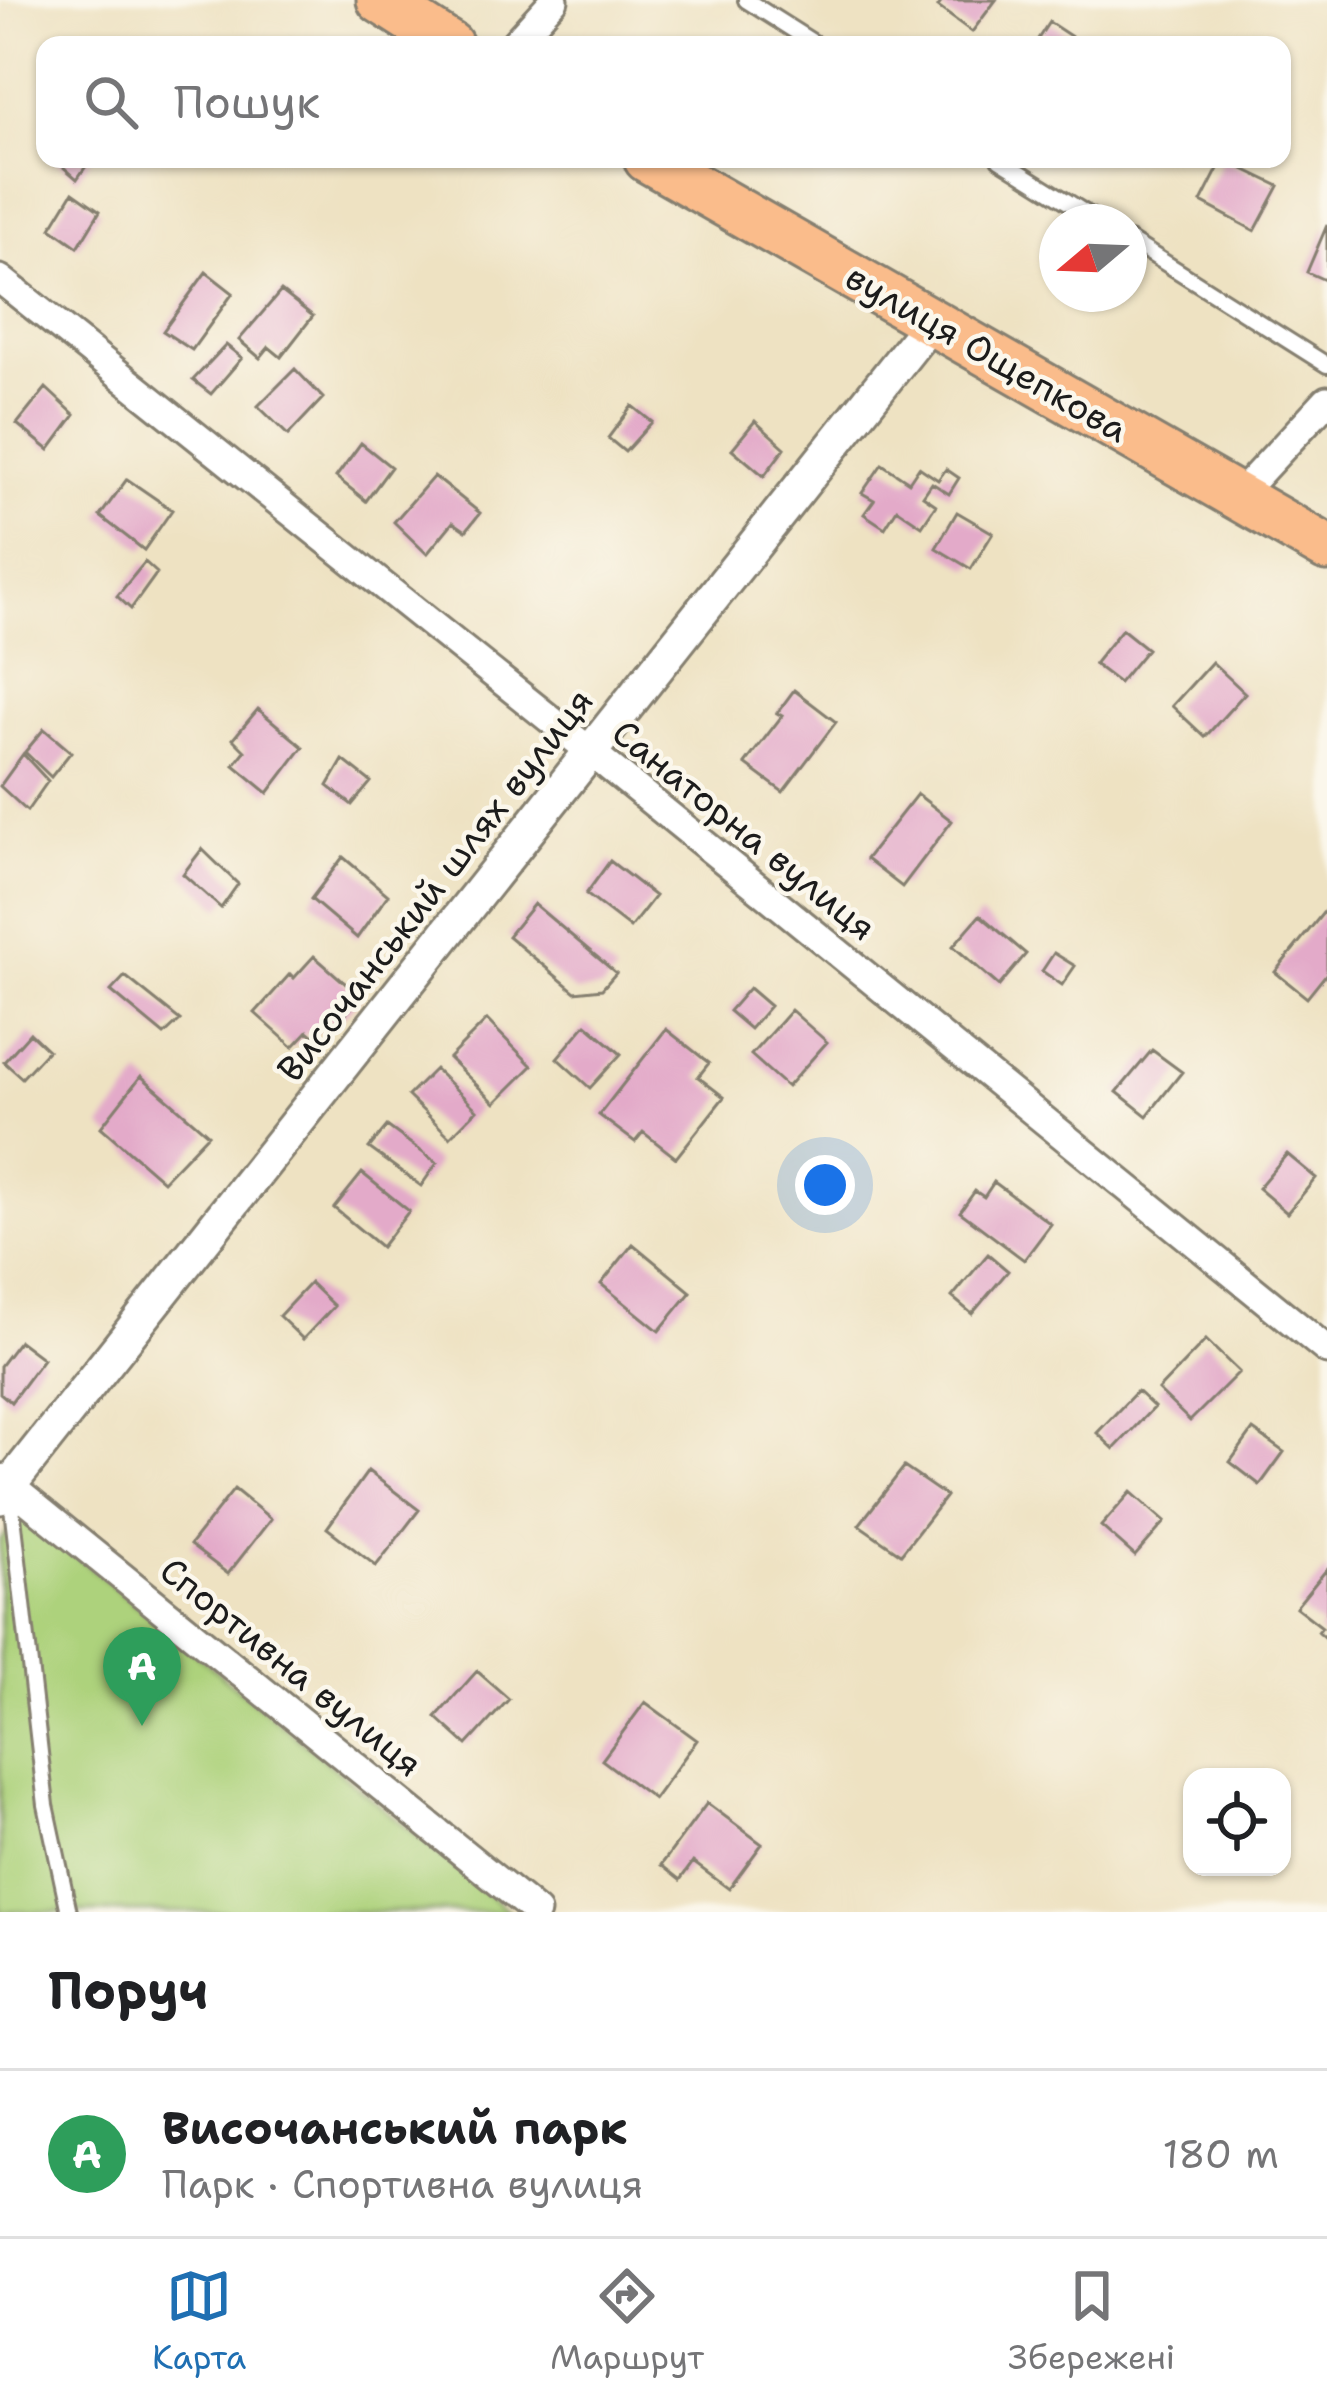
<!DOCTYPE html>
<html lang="uk">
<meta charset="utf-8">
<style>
:root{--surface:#fff;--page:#f2f2f2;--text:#202124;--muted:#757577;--line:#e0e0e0;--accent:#1f6fb2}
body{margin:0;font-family:"Shantell Sans",sans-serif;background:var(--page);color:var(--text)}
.controls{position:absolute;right:36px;bottom:36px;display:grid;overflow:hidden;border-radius:24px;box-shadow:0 3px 9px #0004}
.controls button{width:108px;height:108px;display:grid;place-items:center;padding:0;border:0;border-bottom:3px solid var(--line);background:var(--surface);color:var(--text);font:60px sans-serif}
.compass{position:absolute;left:1039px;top:204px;width:108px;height:108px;border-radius:50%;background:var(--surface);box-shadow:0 3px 9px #0004;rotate:251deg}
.you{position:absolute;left:825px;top:1185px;width:42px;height:42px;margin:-30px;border:9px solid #fff;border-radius:50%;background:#1a73e8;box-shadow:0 0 0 18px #1a73e833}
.badge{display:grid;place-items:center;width:78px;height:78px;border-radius:50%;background:var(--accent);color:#fff;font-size:39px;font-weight:700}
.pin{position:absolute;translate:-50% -99px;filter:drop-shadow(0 3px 6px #0008)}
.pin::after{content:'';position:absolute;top:63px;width:42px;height:36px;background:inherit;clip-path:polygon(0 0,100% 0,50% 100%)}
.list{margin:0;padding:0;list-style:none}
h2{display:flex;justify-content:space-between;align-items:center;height:156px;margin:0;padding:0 48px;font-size:51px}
h2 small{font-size:39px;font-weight:400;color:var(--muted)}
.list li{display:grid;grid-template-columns:78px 1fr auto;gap:36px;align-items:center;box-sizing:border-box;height:168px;padding:0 48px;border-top:3px solid var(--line)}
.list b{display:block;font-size:45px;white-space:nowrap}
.list p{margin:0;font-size:39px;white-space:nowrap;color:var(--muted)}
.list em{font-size:39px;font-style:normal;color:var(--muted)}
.icon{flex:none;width:66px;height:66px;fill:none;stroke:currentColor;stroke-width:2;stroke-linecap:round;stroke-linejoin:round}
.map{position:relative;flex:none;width:1327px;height:1912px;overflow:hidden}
.search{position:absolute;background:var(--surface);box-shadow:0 3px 9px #0004;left:36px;right:36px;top:36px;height:132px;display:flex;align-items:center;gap:30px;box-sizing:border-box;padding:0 42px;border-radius:24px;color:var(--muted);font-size:45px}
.sheet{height:324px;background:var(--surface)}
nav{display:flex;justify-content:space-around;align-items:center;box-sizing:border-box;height:168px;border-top:3px solid var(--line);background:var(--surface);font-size:33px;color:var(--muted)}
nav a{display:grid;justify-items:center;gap:6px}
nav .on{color:var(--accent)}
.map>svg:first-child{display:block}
.green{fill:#add27c;stroke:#64774c;stroke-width:3}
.building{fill:#e3aac9}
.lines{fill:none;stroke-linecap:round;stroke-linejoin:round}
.service-casing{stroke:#857f6f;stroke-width:20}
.minor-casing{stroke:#857f6f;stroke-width:33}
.tertiary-casing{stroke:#857f6f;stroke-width:39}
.trunk-casing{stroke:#857f6f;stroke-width:51}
.service{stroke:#fff;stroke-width:14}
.minor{stroke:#fff;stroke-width:27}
.tertiary{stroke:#fff;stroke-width:33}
.trunk{stroke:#fabc8b;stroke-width:45}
.labels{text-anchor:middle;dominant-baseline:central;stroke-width:9;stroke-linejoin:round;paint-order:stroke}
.street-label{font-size:36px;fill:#1c1c1c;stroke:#fbf7ec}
</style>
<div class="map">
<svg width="1327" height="1912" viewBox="0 0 1327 1912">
<rect width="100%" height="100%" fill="#fbf7ec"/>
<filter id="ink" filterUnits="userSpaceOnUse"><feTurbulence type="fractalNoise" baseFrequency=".00833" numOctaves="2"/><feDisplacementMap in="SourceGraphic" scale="24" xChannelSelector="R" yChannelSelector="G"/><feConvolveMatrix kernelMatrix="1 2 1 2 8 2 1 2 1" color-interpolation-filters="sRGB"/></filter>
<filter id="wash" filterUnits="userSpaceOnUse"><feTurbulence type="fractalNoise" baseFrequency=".004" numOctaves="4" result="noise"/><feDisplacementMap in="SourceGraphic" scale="48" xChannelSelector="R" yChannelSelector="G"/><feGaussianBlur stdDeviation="2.7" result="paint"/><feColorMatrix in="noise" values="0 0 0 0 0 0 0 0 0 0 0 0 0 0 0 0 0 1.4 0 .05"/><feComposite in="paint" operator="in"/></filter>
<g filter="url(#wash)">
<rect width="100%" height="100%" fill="#eee2c2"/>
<path class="green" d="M23,1512L510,1912H0V1541Z"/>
<g id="blocks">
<path class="building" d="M943,0H996L972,32L938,7Z
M1049,22L1084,45H1034Z
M54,159H91L77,179Z
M1223,159L1279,186L1255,231L1201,202Z
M73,192L100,211L78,247L51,228Z
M1327,225V281L1307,272Z
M206,272L233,293L192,350L163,331Z
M281,291L313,316L281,357L269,347L260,358L239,340Z
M226,345L242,358L211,394L193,380Z
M295,369L323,398L288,435L258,406Z
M46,388L75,415L49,450L17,424Z
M632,406L652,422L625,452L608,438Z
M755,421L785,448L764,476L732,449Z
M361,443L391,467L366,501L336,477Z
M882,464L909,482L919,467L938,480L946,469L959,478L949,494L932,483L923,496L936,505L922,526L897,509L885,528L864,514L874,500L862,493Z
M434,476L480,513L466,531L453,522L427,554L394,522Z
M127,479L172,510L144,550L100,516Z
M957,512L993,533L971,569L936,548Z
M145,562L157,573L131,609L117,596Z
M1122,629L1147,649L1119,683L1094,664Z
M1212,662L1245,693L1205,737L1172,706Z
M794,690L836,722L783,792L745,764L782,716L777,713Z
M258,709L303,747L268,793L234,765L245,751L233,739Z
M44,729L71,752L51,777L25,752Z
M23,754L48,781L27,811L0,786Z
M343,760L371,782L352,805L328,786Z
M917,794L952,821L902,887L866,859Z
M202,849L238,884L221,908L183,874Z
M343,857L388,895L357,938L311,899Z
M610,861L655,896L630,928L586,894Z
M534,904L616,973L602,989L575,992L508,936Z
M1327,908V973L1307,998L1275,972Z
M980,915L1026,954L999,986L953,946Z
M1054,953L1075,966L1062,985L1042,971Z
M314,956L361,997L336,1024L329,1018L314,1036L308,1031L293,1047L255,1013L290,974L294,978Z
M125,976L180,1020L164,1035L111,991Z
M749,988L770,1006L750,1029L729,1011Z
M791,1010L827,1042L787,1087L751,1055Z
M487,1020L532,1066L495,1103L449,1058Z
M586,1024L621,1054L590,1088L557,1058Z
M666,1029L709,1063L698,1077L724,1097L676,1158L643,1132L635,1142L599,1115Z
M30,1033L48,1050L22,1078L4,1062Z
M1152,1050L1182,1072L1147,1116L1117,1092Z
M435,1069L477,1110L450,1137L408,1096Z
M141,1076L208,1134L163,1181L101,1127Z
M387,1126L437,1163L421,1186L369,1148Z
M1287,1154L1316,1178L1287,1213L1258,1188Z
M362,1173L409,1211L381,1247L334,1208Z
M994,1182L1051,1224L1024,1260L960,1212L975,1191L984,1197Z
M633,1244L691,1292L659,1331L601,1284Z
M988,1254L1008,1271L972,1314L952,1297Z
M310,1283L334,1306L303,1339L279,1316Z
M1206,1340L1239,1372L1190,1421L1158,1390Z
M19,1341L43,1359L11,1402L0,1393V1366Z
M1137,1391L1154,1407L1114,1449L1097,1433Z
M1253,1430L1284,1452L1260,1485L1230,1462Z
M904,1467L946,1496L901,1554L859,1525Z
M368,1471L419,1510L376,1566L327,1528Z
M234,1489L271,1519L228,1574L190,1545Z
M1131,1492L1165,1522L1135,1556L1101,1526Z
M1327,1569V1640L1318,1632L1322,1627L1296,1607Z
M477,1671L509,1699L467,1745L436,1717Z
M645,1702L697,1740L654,1799L602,1760Z
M707,1803L762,1844L729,1889L693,1862L680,1880L661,1865Z"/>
</g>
</g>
<g filter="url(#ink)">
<use href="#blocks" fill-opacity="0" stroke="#857f6f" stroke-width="3"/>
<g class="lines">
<defs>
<path id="service" d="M746,0L817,45
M999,159L1100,222
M1129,240L1327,365
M10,1490L46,1805L69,1912"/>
<path id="minor" d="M513,45L554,0
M0,279L591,752L1327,1350
M1237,497L1327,400
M0,1478L536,1912"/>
<path id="tertiary" d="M0,1497L931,322"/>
<path id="trunk" d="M380,0L450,45
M647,159L1327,548"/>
</defs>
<use href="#service" class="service-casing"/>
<use href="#minor" class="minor-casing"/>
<use href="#tertiary" class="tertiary-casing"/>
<use href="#trunk" class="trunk-casing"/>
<use href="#service" class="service"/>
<use href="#minor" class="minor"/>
<use href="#tertiary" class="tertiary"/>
<use href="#trunk" class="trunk"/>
</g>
</g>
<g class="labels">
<g class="street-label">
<text transform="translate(987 353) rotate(30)">вулиця Ощепкова</text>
<text transform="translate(744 830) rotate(39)">Санаторна вулиця</text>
<text transform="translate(435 885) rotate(-52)">Височанський шлях вулиця</text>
<text transform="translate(291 1667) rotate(39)">Спортивна вулиця</text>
</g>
</g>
</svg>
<div class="controls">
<button><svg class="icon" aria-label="locate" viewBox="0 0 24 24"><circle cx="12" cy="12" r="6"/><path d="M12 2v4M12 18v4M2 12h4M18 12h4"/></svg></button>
</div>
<svg class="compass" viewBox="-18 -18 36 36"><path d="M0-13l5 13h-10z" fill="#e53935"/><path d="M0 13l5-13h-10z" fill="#757577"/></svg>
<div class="you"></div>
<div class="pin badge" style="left:142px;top:1726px;background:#2e9e5b">A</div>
<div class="search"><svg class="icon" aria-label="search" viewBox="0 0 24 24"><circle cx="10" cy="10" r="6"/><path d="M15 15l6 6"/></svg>Пошук</div>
</div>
<section class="sheet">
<h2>Поруч<small></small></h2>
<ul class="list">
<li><span class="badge" style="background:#2e9e5b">A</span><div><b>Височанський парк</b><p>Парк · Спортивна вулиця</p></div><em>180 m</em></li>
</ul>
</section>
<nav>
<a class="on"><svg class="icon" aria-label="map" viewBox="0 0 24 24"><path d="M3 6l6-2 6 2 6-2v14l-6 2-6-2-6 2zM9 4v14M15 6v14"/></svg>Карта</a>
<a><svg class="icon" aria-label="directions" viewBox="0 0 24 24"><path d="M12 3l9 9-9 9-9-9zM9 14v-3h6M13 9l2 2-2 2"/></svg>Маршрут</a>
<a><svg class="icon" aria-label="saved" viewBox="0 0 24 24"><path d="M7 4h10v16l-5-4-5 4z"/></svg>Збережені</a>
</nav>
